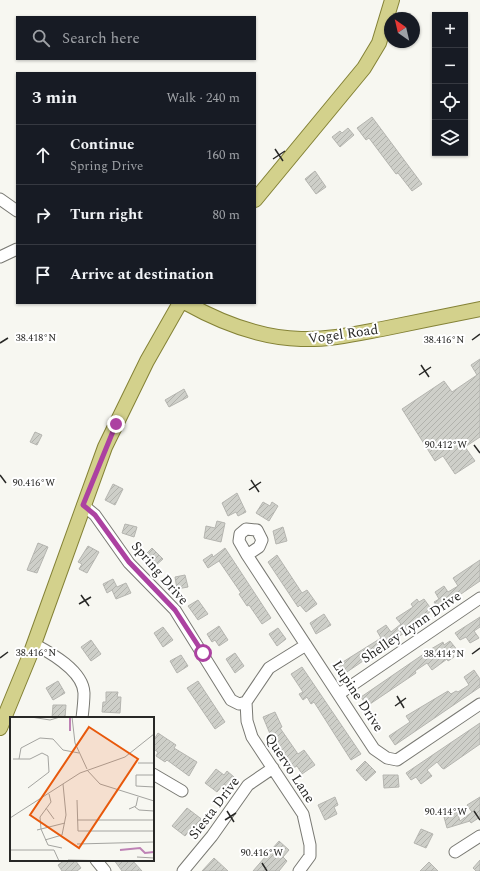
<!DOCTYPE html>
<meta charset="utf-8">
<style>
:root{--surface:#171b24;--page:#242831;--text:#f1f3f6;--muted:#9ea1a6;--line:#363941}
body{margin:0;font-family:Spectral,serif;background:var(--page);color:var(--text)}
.controls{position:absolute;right:12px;top:12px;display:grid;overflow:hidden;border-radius:0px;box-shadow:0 1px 3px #0004}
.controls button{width:36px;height:36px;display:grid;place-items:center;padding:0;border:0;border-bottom:1px solid var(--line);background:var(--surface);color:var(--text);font:20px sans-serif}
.compass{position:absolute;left:384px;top:12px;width:36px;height:36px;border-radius:50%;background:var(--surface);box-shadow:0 1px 3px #0004;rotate:326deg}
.stop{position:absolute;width:12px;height:12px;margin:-9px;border:3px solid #ac41a1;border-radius:50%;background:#fff}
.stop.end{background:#ac41a1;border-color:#fff;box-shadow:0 1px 4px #0008}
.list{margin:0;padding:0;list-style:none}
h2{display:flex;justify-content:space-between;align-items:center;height:52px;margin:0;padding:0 16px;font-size:17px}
h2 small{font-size:13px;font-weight:400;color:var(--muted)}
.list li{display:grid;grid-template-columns:26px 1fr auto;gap:12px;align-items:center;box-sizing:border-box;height:60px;padding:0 16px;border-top:1px solid var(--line)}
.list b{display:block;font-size:15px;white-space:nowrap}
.list p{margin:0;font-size:13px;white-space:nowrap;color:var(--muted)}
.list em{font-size:13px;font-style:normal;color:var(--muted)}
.icon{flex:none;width:22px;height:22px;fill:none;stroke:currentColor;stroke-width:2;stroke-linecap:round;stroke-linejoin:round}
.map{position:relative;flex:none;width:480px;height:871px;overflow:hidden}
.search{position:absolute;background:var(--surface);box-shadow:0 1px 3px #0004;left:16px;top:16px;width:240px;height:44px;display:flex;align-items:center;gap:10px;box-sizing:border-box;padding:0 14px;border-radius:0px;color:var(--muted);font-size:15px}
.panel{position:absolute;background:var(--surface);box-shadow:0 1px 3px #0004;left:16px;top:72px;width:240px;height:232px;border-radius:0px}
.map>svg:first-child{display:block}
.building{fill:url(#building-hatch);stroke:#b5b5b0}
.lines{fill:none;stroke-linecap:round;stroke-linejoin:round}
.minor-casing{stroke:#797973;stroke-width:13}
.major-casing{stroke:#848236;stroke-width:16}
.minor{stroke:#fff;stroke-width:11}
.major{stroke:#d3d18c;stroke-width:14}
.route{stroke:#ac41a1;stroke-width:5}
.ticks{fill:none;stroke:#282826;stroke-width:1.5}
.labels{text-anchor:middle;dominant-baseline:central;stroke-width:4;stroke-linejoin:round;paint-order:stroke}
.street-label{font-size:14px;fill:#282826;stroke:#fff}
.inset-river{fill:none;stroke:#be82b5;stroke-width:2}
.inset-road{fill:none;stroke:#a4a4a0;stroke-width:1}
.view{fill:#e8590c;fill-opacity:0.15;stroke:#e8590c;stroke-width:2}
.inset-edge{fill:none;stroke:#282826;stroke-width:2}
.ticks-label{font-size:10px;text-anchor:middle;fill:#282826;stroke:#fff;stroke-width:4;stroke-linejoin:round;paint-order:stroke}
</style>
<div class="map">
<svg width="480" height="871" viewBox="0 0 480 871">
<defs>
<pattern id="building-hatch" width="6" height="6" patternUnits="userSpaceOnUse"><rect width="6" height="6" fill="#cecfc9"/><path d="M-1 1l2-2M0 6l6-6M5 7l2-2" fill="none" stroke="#b1b2ac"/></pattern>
</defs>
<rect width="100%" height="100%" fill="#f7f7f1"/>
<path class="building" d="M372,117L422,184L412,191L398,173L396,174L369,138L366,140L357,128Z
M348,128L354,135L340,147L332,137L340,131L342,133Z
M315,171L326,187L316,194L305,179Z
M480,359V437L465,447L475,461L455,474L443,456L435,461L402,409L444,381L452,392L477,375L471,365Z
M184,389L188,397L169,407L165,400Z
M35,432L42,435L37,445L30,442Z
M113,484L123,489L115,505L105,500Z
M237,493L246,512L238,516L236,512L228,516L222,503Z
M263,502L270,506L272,502L278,506L269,521L256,513Z
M217,521L225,523L221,542L204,538L206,526L215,528Z
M125,524L137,527L134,537L122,533Z
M283,527L287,541L276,544L273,531Z
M38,543L48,547L37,573L27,570Z
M88,546L99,552L87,573L79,569L82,564L78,562Z
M152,548L163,559L154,567L144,556Z
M225,548L271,618L262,624L249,605L247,606L239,594L241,593L219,561L208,568L203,560L212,554L213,557Z
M277,555L302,593L307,590L317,604L306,612L300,605L298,607L268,562Z
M480,560V581L439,609L434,602L439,599L435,592L444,586L448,592L458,586L453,578Z
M185,575L188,587L177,589L175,577Z
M113,579L117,587L126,583L131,593L116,599L112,590L107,593L103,584Z
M417,599L419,602L424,599L432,610L425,616L426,618L344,674L338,665L381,638L377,631L386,625L391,632L401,624L396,618L413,607L411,604Z
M198,600L208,614L198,620L188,606Z
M324,614L331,625L316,634L310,623Z
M480,617V627L474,631L479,638L470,643L466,637L460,640L455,633Z
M219,626L228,640L219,646L215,640L212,642L207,634Z
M163,627L173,640L163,647L154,633Z
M278,628L286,639L277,646L269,634Z
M91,640L101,654L91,661L81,647Z
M450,641L458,651L453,655L454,657L448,661L447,659L432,670L427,663L415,671L416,673L367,706L361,697L431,649L443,642L444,645Z
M235,653L244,666L235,673L226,659Z
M181,655L188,666L177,673L170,661Z
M302,667L361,754L351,760L314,702L311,704L307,697L303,700L299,694L303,692L291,674Z
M474,670L480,679V687L395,745L389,736L410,722L406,716L448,691L451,694L456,691L458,692L469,685L464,677Z
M58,681L65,693L53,700L46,688Z
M198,681L225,722L215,729L187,688Z
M106,692H118L117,697H121L120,713L102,712L103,702H106Z
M53,705H66L65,718H52Z
M275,712L282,727L280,728L298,754L304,750L315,765L302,774L297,766L291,769L273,741L263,717Z
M480,723V744L444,769L442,768L437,762L427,770L432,776L421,784L416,777L411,780L406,773Z
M158,733L176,745L174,748L197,762L189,776L167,760L165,762L156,756L158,752L153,749V741Z
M365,761L376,772L366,781L356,770Z
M216,769L224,775L227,771L234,777L227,786L224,784L217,792L205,783Z
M383,775H398L399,787L384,788Z
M335,797L338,805L334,807L337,814L325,820L318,805Z
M480,797V817L471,823L470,821L447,828L444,817L457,812L460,821L472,812L467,805Z
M187,808L204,821L198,830L193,826L185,836L172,826Z
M421,829L433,834L426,848L414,843Z
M279,841L289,850L283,857L287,861L279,871H253Z
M214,858L228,871H202Z
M65,860H75L81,868L77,871H62L58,865Z
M114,860H132L142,871H122Z
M480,860V871H476L473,868Z
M429,862L438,871H420Z"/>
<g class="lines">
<defs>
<path id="minor" d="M0,199L17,211
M0,257L17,249
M83,505L95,515L129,563L175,610L231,700L239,704L246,702L269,668L306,645
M246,529L257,530L262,540L259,547L247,555L239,541L240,534Z
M247,555L374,749L387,758L397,760L480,704
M34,644C51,653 83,671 84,693C84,701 83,710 82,718
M339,694L480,598
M246,702L247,721L252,737L303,814L310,845V856L299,871
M153,774L182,791
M455,852L480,836
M96,860L105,871
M183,871L212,836L248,785L273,768"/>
<path id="major" d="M255,200L364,68L379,43L392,0
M186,303C220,322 262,338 301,339C328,340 355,334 382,329C415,322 447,316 480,309
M0,728L30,655L105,447L147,361L180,303"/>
</defs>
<use href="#minor" class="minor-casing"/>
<use href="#major" class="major-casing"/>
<use href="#minor" class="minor"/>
<use href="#major" class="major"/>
</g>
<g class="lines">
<path class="route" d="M116,424L83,505L95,515L129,562L175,610L203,653"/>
</g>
<path class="ticks" d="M275,149L283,161M273,159L285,151M472,340L480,334M0,343L8,338M421,365L429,377M419,375L431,367M474,445L480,453M0,475L6,483M251,480L259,492M249,490L261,482M81,595L89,606M79,604L91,597M472,654L480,648M0,658L8,652M397,696L404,708M395,706L406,698M227,811L234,822M474,811L480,820M225,820L236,813M262,863L267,871"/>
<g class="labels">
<g class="street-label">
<text transform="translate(343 334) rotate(-8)">Vogel Road</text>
<text transform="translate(160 573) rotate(49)">Spring Drive</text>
<text transform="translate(411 627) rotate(-34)">Shelley Lynn Drive</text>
<text transform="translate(358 696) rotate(57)">Lupine Drive</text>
<text transform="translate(290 768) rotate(57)">Quervo Lane</text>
<text transform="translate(214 808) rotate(-53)">Siesta Drive</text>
</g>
</g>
<g transform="translate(10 717)">
<rect width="144" height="144" fill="#f7f7f1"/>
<path class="inset-river" d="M60,14V0M110,133L130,131L135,136L144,135"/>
<path class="inset-road" d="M21,0L40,3L50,0M62,0L65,26L77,52M3,42H20L32,36L38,39L39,55L18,71M9,42L11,31L30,21L43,22L53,33L69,36M128,46H144M77,53L90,67L144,84M144,58H126V69L144,70M53,67L56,98M39,77L41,85L30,100L31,112L38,128L52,131M67,83L68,114H144M125,90L129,93L144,94M36,91L44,102M119,92L126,89L128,80M0,101L70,56L115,40L144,17M67,103H144M27,113L55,106M35,123L52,118L56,98M67,127L144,125M0,133H44L49,144M127,140L144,141M58,143L106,144"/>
<path class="view" d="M79,10L128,42L69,131L20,98Z"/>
<rect width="144" height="144" class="inset-edge"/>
</g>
<g class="ticks-label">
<text x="36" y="341">38.418°N</text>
<text x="444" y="343">38.416°N</text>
<text x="446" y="448">90.412°W</text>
<text x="34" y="486">90.416°W</text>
<text x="36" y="656">38.416°N</text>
<text x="444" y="657">38.414°N</text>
<text x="446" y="815">90.414°W</text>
<text x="262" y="856">90.416°W</text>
</g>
</svg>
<div class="controls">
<button>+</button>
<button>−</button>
<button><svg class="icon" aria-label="locate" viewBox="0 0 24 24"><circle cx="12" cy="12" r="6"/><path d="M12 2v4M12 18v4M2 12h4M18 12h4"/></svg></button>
<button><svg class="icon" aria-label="layers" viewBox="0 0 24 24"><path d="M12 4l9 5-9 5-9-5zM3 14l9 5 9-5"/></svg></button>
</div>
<svg class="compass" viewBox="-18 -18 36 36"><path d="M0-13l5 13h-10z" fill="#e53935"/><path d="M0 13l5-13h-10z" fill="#9ea1a6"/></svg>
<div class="stop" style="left:203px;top:653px"></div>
<div class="stop end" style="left:116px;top:424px"></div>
<div class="search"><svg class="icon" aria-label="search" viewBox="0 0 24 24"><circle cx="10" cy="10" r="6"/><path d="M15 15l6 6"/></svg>Search here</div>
<section class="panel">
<h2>3 min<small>Walk · 240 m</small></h2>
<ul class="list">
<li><svg class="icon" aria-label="ahead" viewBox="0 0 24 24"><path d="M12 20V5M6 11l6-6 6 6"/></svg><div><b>Continue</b><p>Spring Drive</p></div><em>160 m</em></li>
<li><svg class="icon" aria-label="right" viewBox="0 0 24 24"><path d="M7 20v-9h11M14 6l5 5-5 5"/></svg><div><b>Turn right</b></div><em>80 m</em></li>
<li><svg class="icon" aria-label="arrive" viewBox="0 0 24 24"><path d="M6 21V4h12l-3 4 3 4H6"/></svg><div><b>Arrive at destination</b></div></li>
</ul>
</section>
</div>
